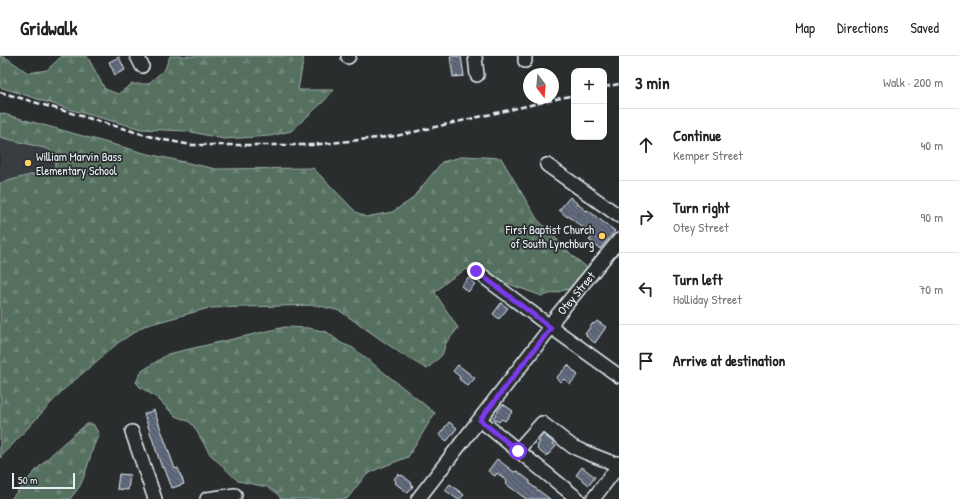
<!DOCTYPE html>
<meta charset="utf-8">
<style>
:root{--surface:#fff;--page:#f6f6f6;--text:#202124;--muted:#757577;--line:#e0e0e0}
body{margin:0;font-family:"Patrick Hand",sans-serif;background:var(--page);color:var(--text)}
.controls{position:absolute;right:12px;top:12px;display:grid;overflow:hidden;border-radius:8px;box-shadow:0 1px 3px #0004}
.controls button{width:36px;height:36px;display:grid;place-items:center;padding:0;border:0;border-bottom:1px solid var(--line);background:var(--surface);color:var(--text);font:20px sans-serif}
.compass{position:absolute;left:523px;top:12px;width:36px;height:36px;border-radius:50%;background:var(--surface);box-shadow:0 1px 3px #0004;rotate:164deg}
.scale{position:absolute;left:12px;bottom:10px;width:63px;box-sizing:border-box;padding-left:4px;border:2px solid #e8f1f8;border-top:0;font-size:11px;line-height:14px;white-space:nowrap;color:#e8f1f8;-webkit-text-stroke:3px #2a2d2e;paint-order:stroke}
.stop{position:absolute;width:12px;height:12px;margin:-9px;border:3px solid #7c3aed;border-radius:50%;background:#fff}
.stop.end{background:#7c3aed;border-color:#fff;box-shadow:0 1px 4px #0008}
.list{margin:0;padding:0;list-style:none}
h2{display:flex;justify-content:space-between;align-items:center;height:52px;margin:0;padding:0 16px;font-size:17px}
h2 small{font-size:13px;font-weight:400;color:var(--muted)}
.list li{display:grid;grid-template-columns:26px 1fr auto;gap:12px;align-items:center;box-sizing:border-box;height:72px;padding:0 16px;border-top:1px solid var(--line)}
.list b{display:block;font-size:15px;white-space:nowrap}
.list p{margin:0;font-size:13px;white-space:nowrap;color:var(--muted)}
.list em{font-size:13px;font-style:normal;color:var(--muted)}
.icon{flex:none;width:22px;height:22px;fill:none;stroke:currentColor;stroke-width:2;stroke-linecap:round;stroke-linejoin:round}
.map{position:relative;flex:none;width:619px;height:443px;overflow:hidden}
header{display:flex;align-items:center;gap:24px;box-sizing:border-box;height:56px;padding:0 20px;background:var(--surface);border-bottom:1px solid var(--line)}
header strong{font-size:19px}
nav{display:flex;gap:22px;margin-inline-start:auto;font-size:14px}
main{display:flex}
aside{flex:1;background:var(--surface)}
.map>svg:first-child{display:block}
.built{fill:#383e43}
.forest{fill:url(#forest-firs);stroke:#9eb0ab}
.building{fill:url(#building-back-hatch);stroke:#e8f1f8}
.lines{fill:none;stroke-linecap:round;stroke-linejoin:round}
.minor-casing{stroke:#e8f1f8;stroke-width:16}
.minor{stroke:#2a2d2e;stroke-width:13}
.rail{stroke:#e8f1f8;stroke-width:2.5;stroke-dasharray:6 3;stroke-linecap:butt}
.route{stroke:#7c3aed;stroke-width:5}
.poi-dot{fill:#ffd166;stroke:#2a2d2e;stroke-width:1.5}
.labels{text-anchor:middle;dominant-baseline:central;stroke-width:3.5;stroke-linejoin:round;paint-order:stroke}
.poi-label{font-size:12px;fill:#e8f1f8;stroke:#2a2d2e;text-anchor:start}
.street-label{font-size:12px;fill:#e8f1f8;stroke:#2a2d2e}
</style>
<header>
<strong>Gridwalk</strong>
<nav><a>Map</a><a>Directions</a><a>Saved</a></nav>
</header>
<main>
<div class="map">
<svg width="619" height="443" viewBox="0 0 619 443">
<defs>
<pattern id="forest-firs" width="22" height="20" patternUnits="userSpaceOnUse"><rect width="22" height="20" fill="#556f5e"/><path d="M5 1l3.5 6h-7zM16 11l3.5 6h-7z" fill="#6d8476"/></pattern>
<pattern id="building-back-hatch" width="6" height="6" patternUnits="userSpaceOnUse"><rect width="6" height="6" fill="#5a6474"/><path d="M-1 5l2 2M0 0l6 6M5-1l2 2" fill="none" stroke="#727b89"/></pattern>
</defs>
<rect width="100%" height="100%" fill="#2a2d2e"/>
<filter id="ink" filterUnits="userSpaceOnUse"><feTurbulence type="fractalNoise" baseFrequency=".025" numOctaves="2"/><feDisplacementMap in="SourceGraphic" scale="8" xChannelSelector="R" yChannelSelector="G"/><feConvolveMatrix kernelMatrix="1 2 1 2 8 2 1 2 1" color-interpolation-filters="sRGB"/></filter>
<g filter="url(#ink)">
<path class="built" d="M0,81L48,93L58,101L53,113L0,127Z"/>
<path class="forest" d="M0,0L8,3L28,17L47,14L62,0H87L105,33L118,38L132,28H148L165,13L170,0H304L298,34H334L323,46L291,75L270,80L224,83L187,75L141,73L72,54L0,31Z
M0,57L144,97L216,113L313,112L356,156L366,161L392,156L411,144L442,106L465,100L501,102L537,163L574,201L589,213L569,233L542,240L467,213C454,220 445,226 435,237L458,272L446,287L442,299L427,313L403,299L340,255L316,249L209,252L144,270L119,286L62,335L0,402V127L53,113L58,102L48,93L0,81Z
M285,271L309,272L327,276L341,287L353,292L435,357L408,401L377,413L365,420L347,443H281L277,437L267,431L238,425L210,398L193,369L188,365L175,360L157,342L140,331L136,326L142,315L168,298Z
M87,368H93L99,378L94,389L85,418L80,430L70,443H11C34,415 58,390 87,368Z"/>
<path class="building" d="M450,0H461L464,20L453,21Z
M119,1L125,14L115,19L109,6Z
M570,141L586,155L587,154L589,155L615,175L600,193L589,184L593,180L568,160L567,161L559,154Z
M468,222L475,228L468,236L461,230Z
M501,247L508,252L499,263L493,258Z
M597,265L606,271L595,287L586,280L587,279L585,278L593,267L594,268Z
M458,309L475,322L468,330L459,323L460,321L453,315Z
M568,309L578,319L570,328L564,323L561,326L556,322Z
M503,348L513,355L505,365L502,363L499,366L493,362Z
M154,354L175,413L178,412L184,428L172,432L164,411L162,412L144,358Z
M449,366L457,372L447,385L439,379Z
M543,378L554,387L553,388L556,390L548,399L547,398L546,400L537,393L538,391L537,390L540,386L538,385Z
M497,403L514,416L517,415L530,425V428L550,443H526L506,428L507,425L497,417L495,420L488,415Z
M582,411L595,421L589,429L576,419Z
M119,418L130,419L128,434L117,433Z
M398,418L401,420L402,419L412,427L411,428L413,430L408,437L395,427L396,425L394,423Z
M450,428L464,439L460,443H457L445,434Z"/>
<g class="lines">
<defs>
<g id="minor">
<path d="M137,0L142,10"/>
<path d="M475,0L477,19"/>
<path d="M348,1L349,0"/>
<path d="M525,5V0"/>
<path d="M547,109L619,160"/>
<path d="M476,215L551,271L619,320"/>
<path d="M480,364L578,443"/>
<path d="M132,376L155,443"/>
<path d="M517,395L542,367L573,391L587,397L613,407H619"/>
<path d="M207,443L235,439"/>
<path id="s1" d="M418,443L551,271L555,262L619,184"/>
<path d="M593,443L619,409"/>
</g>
</defs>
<use href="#minor" class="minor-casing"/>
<use href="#minor" class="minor"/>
<path class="rail" d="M604,31L619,28
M0,36L159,83L192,89H312L396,80L574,39"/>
</g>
</g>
<g class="lines" filter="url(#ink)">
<path class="route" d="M476,215L551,272L480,364L518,395"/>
</g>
<g class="poi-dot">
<circle cx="28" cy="107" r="4"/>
<circle cx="602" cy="180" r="4"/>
</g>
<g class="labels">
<g class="poi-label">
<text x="36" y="100">William Marvin Bass<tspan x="36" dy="14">Elementary School</tspan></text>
<text x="594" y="173" text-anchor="end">First Baptist Church<tspan x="594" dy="14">of South Lynchburg</tspan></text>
</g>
<g class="street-label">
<text stroke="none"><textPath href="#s1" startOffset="260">Otey Street</textPath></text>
</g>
</g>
</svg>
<div class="controls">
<button>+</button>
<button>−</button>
</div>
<svg class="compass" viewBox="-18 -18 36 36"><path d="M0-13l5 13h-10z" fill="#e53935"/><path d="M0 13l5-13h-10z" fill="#757577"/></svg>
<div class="scale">50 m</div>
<div class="stop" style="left:518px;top:395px"></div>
<div class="stop end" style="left:476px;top:215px"></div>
</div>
<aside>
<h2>3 min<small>Walk · 200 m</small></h2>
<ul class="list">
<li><svg class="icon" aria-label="ahead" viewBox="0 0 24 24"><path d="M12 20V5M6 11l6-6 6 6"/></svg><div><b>Continue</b><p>Kemper Street</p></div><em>40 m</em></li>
<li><svg class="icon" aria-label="right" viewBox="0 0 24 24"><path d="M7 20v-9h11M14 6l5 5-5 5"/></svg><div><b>Turn right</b><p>Otey Street</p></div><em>90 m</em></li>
<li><svg class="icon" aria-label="left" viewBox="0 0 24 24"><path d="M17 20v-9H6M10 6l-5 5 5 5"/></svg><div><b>Turn left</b><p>Holliday Street</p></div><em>70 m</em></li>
<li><svg class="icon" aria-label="arrive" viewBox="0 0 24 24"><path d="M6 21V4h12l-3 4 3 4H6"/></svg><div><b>Arrive at destination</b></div></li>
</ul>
</aside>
</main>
